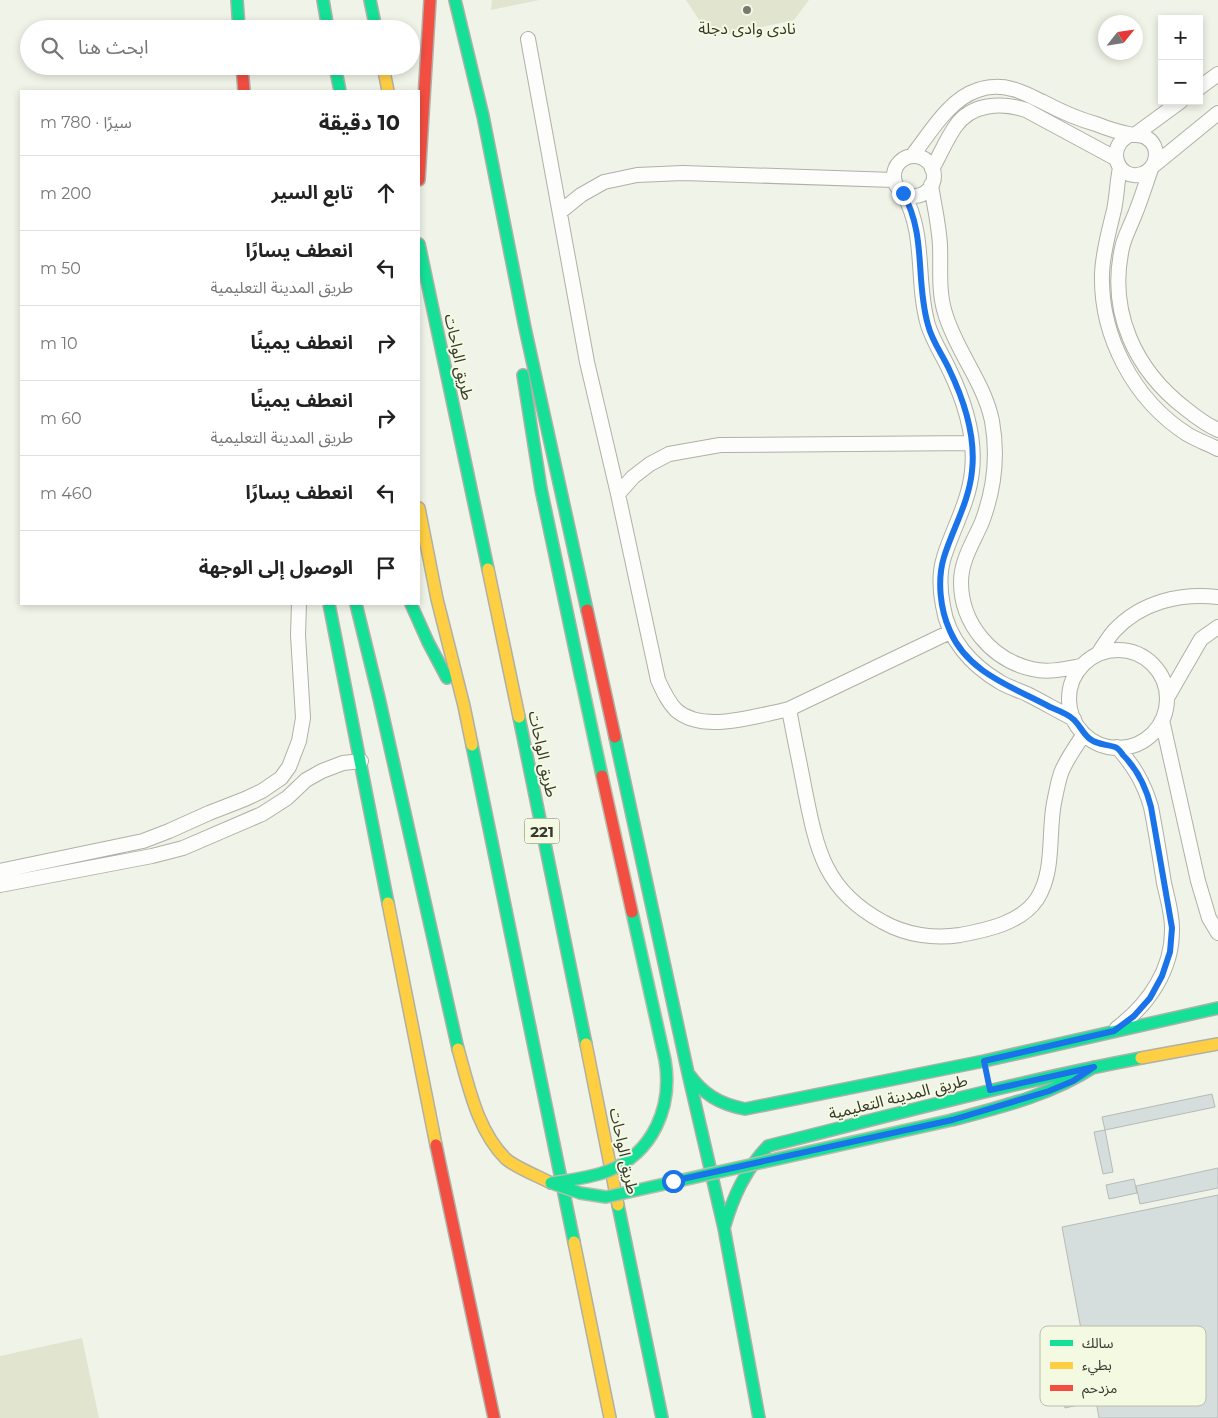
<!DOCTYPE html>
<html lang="ar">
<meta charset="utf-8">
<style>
:root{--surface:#fff;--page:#f6f6f6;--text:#222;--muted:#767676;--line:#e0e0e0}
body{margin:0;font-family:Montserrat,"Noto Sans Arabic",sans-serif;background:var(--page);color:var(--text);direction:rtl}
.controls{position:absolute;right:15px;top:15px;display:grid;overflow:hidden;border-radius:0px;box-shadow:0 2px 8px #0003}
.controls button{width:45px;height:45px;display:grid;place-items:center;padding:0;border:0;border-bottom:1px solid var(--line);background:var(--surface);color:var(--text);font:25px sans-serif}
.compass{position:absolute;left:1098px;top:15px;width:45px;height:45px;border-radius:50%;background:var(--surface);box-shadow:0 2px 8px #0003;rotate:60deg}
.stop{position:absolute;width:15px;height:15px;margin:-11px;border:4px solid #1a73e8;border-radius:50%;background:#fff}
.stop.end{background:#1a73e8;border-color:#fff;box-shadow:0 1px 5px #0008}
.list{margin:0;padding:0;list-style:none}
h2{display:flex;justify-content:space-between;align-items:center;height:65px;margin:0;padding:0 20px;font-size:21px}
h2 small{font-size:16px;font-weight:400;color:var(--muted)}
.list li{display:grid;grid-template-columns:32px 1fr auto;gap:15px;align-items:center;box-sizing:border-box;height:75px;padding:0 20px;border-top:1px solid var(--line)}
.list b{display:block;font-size:19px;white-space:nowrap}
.list p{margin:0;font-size:16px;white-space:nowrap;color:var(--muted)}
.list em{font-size:16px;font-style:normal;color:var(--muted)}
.icon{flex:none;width:28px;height:28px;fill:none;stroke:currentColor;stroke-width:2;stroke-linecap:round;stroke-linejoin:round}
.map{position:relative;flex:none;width:1218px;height:1418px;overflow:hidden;direction:ltr}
.search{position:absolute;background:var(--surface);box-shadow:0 2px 8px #0003;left:20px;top:20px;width:400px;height:55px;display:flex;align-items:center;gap:12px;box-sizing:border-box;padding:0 18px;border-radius:28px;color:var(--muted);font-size:19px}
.panel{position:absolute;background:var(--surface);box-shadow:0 2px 8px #0003;left:20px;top:90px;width:400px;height:515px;border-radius:0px;direction:rtl}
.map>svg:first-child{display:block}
.pitch{fill:#e1e5cf}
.building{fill:#d5dddd;stroke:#b6bbb8}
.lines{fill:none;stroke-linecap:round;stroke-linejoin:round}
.street-casing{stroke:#afb0a7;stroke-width:16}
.fast-casing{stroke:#afb0a7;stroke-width:14}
.slow-casing{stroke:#afb0a7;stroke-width:14}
.jam-casing{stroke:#afb0a7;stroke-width:14}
.street{stroke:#fdfdfb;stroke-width:14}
.fast{stroke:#16e098;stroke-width:11}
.slow{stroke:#ffcf43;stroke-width:11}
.jam{stroke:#f24e42;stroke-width:11}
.fast-bridge-casing{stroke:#b8bcaa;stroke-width:14;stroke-linecap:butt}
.jam-bridge-casing{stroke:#b8bcaa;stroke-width:14;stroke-linecap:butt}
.fast-bridge{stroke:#16e098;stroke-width:11}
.jam-bridge{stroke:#f24e42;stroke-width:11}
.route{stroke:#1a73e8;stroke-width:6}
.poi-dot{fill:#78796f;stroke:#f4f9e1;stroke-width:2}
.labels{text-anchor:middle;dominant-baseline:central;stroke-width:4;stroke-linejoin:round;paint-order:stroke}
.shield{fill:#f4f9e1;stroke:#707264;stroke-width:1}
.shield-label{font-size:15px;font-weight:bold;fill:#37382f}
.poi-label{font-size:16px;fill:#37382f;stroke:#f4f9e1}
.street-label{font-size:16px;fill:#37382f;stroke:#f4f9e1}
.key{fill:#f4f9e1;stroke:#bbbfac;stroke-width:1}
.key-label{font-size:14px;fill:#37382f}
</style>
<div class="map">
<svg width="1218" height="1418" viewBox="0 0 1218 1418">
<rect width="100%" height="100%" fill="#f0f3e7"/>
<path class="pitch" d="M492,0H539L491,10Z
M686,0H809L794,20L720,36L703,26Z
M82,1338L99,1418H0V1356Z"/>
<path class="building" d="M1212,1094L1215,1107L1105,1130L1102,1117Z
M1105,1130L1113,1172L1103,1174L1094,1132Z
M1218,1168V1188L1140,1204L1136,1186Z
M1134,1179L1137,1193L1109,1199L1106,1185Z
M1218,1195V1418H1099L1096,1401L1065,1408L1059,1378L1089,1372L1062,1227Z"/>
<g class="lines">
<defs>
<path id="street" d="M528,39L587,362L618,494L658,680C663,691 668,702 676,710C702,733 751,717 781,711L789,709L950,632
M1199,88L1218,74
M1136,134L1181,101
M912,156C930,133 949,99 978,90C988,86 1002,86 1012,89C1022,91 1034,98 1043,102C1060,111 1078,119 1096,124C1106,128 1118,132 1129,134C1135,136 1141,134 1147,138C1161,147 1158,168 1142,174C1118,182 1104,147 1130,135
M894 176a20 20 0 1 1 40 0a20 20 0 1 1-40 0Z
M1153,166L1218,113
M1120,168C1117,182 1117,196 1114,210C1109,231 1103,251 1102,273C1100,336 1134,400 1187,434C1197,440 1208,444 1218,449
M932,169C940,155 946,140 955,127C971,103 1002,102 1026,110L1115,158
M1151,169C1145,186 1140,203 1133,219C1129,229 1124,238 1122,248C1108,312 1135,370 1186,409C1196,417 1207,425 1218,430
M931,185C934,205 939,225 940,245C941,268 938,291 945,313C956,351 984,382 992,421C998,454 994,490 982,522C974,541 961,560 961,582C961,624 992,660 1032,669C1048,673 1065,669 1081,666
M903,193C927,236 915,280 928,325C933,341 942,354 949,369C964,400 976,436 972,471C969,502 953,528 944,557C939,573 940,591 943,606C948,639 971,665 1000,682C1008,687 1018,690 1027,694C1043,702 1058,711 1074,719
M560,212L581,195L604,182L637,175L683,173L894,180
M618,494L633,477L650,464L669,454L720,445L972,443
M1069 699a49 49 0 1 1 98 0a49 49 0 1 1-98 0Z
M1098,654C1103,646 1108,638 1114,631C1141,602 1179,593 1218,597
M1167,698L1201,639L1218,627
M789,709C794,737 800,764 805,791C817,851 825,891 883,922C906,935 934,939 960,935C987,930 1021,923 1037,899C1055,871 1048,834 1054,803C1056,793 1058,782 1061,773C1066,760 1076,746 1084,734
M1162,720L1198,881L1209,918L1218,933
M1117,747C1134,766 1144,783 1151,807C1156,832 1160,858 1164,883C1167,897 1172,913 1172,928C1173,969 1149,1004 1117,1028
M0,871L143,841L169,831L209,813L245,799L262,791L281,778L289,767L299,741L303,718L298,635L299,604
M0,885L152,856L183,848L262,814L287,798L306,780L322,771L343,763L361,761"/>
<path id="fast" d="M237,0L239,29
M323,0L328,29
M370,0L376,29
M455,0L483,116L525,328L587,610
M335,66L340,91
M419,244L488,569
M523,375L541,489L581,678
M329,604L388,903
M356,604L379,698L458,1049
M411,604L428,642L447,678
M519,717L586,1044
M615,737L688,1073L724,1228L759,1418
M472,745L574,1242
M688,1073C703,1094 719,1104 745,1109L984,1061L1218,1008
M952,1120C1001,1107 1051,1095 1094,1067
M618,1205L662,1418
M724,1228C733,1197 745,1170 768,1146C892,1115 1015,1082 1141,1058"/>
<path id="slow" d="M383,66L388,91
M419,508L437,599L464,706L472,745
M488,569L519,717
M388,903L436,1145
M586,1044L618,1205
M458,1049C469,1087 477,1130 506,1159C515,1167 540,1177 551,1183
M1141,1058L1218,1044
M574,1242L610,1418"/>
<path id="jam" d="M242,66L244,91
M419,180L430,0
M587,610L615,737
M436,1145L494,1418"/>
</defs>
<use href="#street" class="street-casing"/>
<use href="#fast" class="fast-casing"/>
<use href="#slow" class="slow-casing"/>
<use href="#jam" class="jam-casing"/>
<use href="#street" class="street"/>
<use href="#fast" class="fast"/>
<use href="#slow" class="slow"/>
<use href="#jam" class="jam"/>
<defs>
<path id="fast-bridge" d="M581,678L602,776
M551,1183C570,1180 590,1178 608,1171C653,1153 673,1107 665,1060L632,912
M554,1184L580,1193L606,1197L952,1120"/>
<path id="jam-bridge" d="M602,776L632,912"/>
</defs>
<use href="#fast-bridge" class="fast-bridge-casing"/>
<use href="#jam-bridge" class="jam-bridge-casing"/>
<use href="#fast-bridge" class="fast-bridge"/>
<use href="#jam-bridge" class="jam-bridge"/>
</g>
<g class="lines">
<path class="route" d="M673,1181L952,1120L1049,1091L1073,1081L1094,1067L990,1090L984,1061L1114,1031L1134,1016L1150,998L1162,976L1170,952L1172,928L1151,807C1146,787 1138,770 1123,755C1121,752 1118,748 1115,747C1106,744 1098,745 1090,739C1083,734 1080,725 1073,719C1068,714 1057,710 1050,707C1013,687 968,673 950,631C940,609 937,580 944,557C953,528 969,502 972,471C976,436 964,400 949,369C942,354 932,341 928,325C915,280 927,236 903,193"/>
</g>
<circle class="poi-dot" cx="747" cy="10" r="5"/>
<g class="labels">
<rect class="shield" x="524.5" y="818.5" width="35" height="25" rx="4"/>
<g class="shield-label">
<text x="542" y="831">221</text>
</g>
<g class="poi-label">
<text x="747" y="28">نادى وادى دجلة</text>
</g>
<g class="street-label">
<text transform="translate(459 357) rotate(78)">طريق الواحات</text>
<text transform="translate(543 754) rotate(78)">طريق الواحات</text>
<text transform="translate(898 1097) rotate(-14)">طريق المدينة التعليمية</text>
<text transform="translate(624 1151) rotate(78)">طريق الواحات</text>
</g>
</g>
<rect x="1040" y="1326" width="166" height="80" rx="8" class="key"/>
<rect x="1050" y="1340" width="23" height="6" fill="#16e098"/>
<rect x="1050" y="1362" width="23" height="7" fill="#ffcf43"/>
<rect x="1050" y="1385" width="23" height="6" fill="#f24e42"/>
<g class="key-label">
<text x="1082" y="1348">سالك</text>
<text x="1082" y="1370">بطيء</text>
<text x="1082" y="1393">مزدحم</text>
</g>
</svg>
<div class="controls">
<button>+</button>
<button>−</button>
</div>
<svg class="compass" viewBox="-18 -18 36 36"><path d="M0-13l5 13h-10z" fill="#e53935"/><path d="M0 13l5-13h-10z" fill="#767676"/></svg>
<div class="stop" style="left:673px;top:1181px"></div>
<div class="stop end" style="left:903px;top:193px"></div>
<div class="search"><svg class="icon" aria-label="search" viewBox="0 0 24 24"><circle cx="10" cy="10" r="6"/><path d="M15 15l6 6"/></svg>ابحث هنا</div>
<section class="panel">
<h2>10 دقيقة<small>سيرًا · 780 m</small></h2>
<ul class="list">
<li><svg class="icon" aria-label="ahead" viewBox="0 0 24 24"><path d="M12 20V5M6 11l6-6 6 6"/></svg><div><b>تابع السير</b></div><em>200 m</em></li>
<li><svg class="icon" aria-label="left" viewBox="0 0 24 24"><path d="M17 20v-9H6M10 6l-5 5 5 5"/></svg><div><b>انعطف يسارًا</b><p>طريق المدينة التعليمية</p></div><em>50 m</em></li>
<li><svg class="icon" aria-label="right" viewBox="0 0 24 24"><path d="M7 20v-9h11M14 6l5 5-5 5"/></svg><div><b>انعطف يمينًا</b></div><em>10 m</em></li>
<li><svg class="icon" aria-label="right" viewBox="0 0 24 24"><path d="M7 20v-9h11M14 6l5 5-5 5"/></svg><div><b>انعطف يمينًا</b><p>طريق المدينة التعليمية</p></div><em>60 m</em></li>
<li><svg class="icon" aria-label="left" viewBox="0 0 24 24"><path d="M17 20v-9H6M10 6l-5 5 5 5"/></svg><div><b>انعطف يسارًا</b></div><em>460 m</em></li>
<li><svg class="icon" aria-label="arrive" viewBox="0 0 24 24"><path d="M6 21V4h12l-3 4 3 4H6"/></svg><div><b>الوصول إلى الوجهة</b></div></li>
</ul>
</section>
</div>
